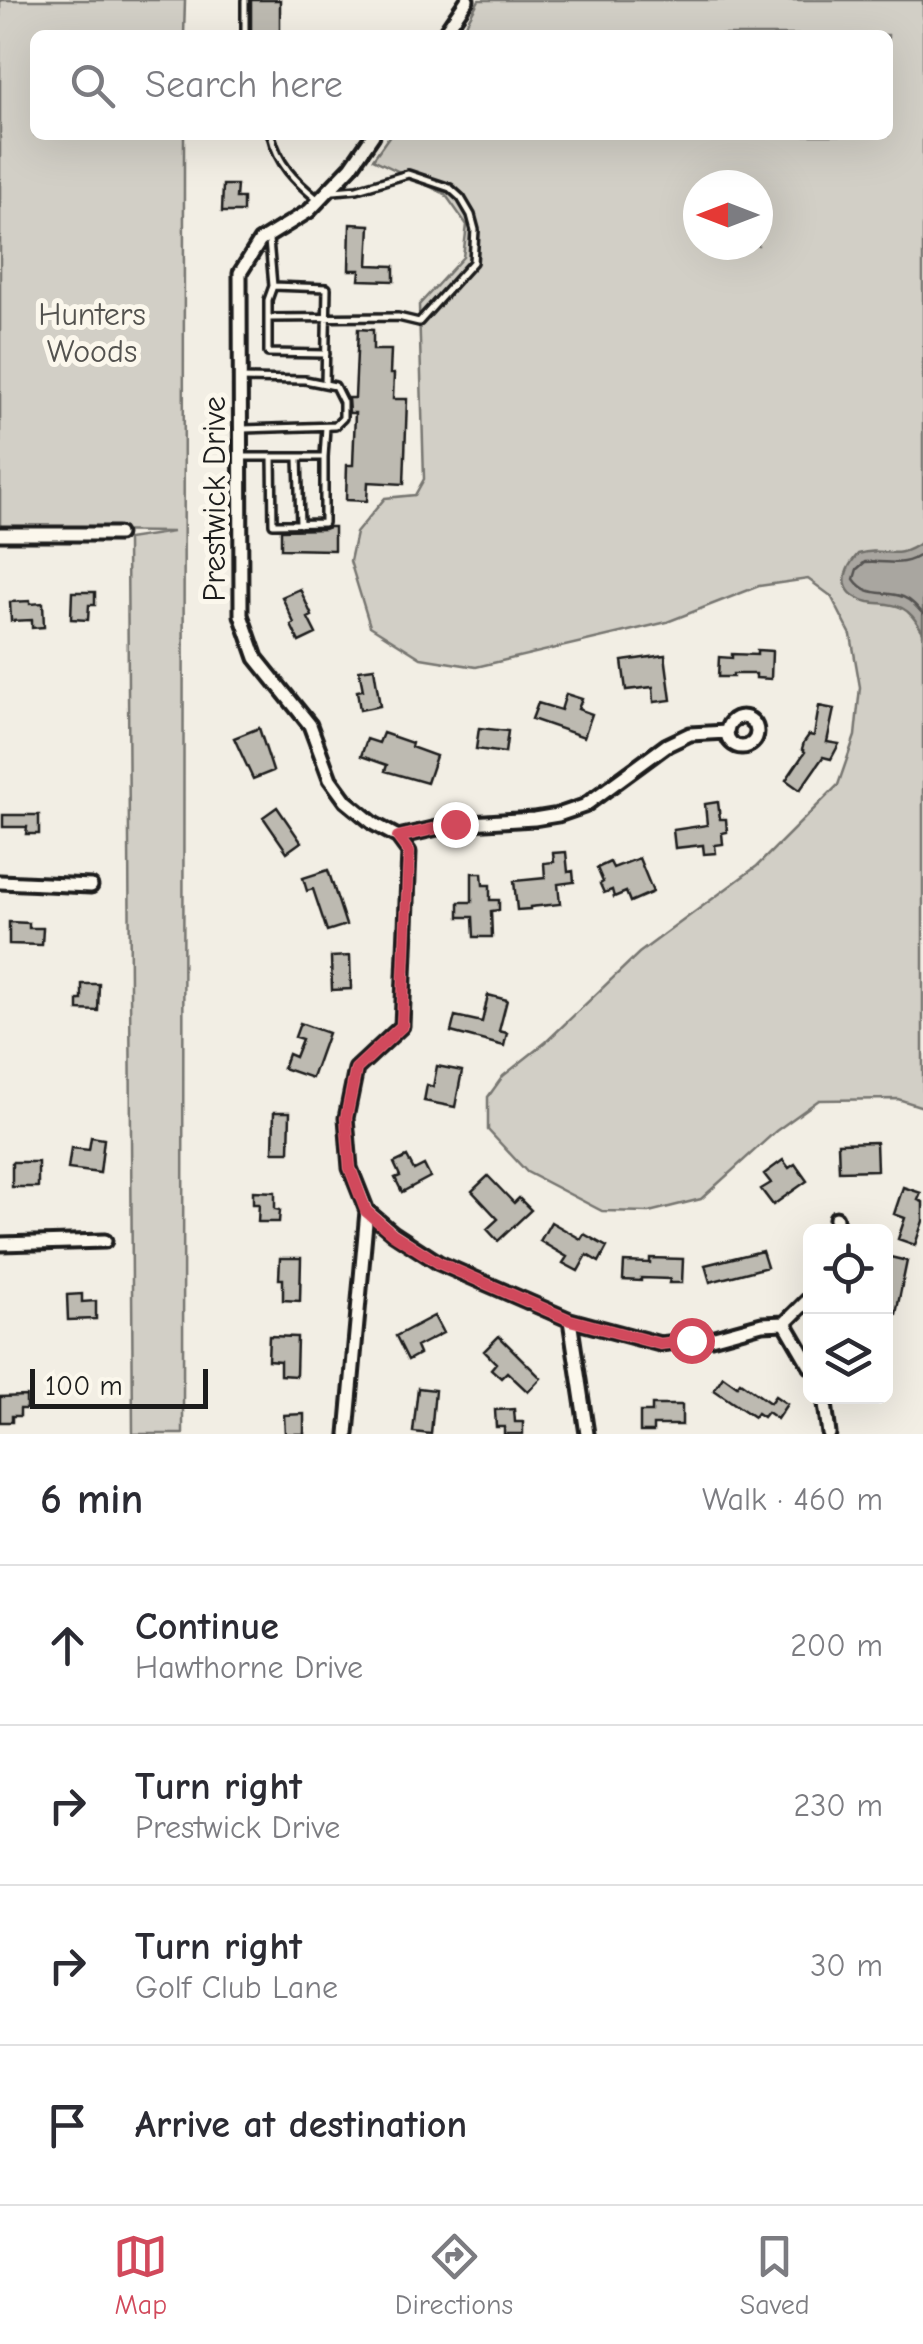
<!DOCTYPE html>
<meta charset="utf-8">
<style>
:root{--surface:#fff;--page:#f7f7f7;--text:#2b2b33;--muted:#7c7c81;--line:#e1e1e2;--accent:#d1495b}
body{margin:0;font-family:"Comic Neue",sans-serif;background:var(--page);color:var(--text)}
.controls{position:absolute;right:30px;bottom:30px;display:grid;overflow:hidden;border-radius:15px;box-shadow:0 10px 40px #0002}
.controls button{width:90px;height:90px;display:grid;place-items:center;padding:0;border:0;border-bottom:2px solid var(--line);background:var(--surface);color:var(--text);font:50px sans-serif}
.compass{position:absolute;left:683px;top:170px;width:90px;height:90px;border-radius:50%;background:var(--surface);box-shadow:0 10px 40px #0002;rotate:270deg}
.scale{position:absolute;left:30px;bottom:25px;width:178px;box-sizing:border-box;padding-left:10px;border:5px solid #1c1c1c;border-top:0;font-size:28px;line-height:35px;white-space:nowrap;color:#1c1c1c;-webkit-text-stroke:8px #fbf7ec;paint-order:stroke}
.stop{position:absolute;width:30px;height:30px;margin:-22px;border:8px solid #d1495b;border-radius:50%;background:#fff}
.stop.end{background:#d1495b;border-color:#fff;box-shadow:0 2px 10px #0008}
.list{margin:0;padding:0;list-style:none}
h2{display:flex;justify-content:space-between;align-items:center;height:130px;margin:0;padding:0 40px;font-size:42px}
h2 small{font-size:32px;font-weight:400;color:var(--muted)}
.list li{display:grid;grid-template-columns:65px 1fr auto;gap:30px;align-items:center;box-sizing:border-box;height:160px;padding:0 40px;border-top:2px solid var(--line)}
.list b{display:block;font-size:38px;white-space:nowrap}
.list p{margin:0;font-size:32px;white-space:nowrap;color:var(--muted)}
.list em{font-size:32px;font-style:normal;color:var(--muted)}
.icon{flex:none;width:55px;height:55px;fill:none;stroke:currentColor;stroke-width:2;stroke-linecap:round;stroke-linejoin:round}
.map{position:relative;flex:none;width:923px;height:1434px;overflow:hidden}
.search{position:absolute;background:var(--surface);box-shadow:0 10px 40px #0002;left:30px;right:30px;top:30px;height:110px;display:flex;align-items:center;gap:25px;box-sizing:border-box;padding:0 35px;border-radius:15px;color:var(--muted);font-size:38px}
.sheet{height:770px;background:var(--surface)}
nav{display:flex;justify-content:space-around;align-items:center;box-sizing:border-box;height:140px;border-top:2px solid var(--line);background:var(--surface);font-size:28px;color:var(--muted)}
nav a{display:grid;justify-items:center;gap:5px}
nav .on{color:var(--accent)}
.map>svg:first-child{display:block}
.green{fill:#d2cfc6;stroke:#777671;stroke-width:2.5;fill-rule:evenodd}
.water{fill:#a9a6a0;stroke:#716f6b;stroke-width:2.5}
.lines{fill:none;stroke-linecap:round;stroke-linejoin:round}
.shore{stroke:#545351;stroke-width:2.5}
.building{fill:#bdbab1;stroke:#1c1c1c;stroke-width:2.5}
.service-casing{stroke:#1c1c1c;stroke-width:12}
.minor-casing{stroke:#1c1c1c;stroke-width:19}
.service{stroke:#fbf7ec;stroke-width:5}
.minor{stroke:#fbf7ec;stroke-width:11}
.route{stroke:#d1495b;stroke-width:12}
.labels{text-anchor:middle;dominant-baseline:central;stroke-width:10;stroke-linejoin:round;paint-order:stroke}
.park-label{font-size:32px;fill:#53524f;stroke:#fbf7ec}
.street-label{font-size:32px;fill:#1c1c1c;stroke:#fbf7ec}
</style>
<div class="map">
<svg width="923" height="1434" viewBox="0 0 923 1434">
<rect width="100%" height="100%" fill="#f2eee4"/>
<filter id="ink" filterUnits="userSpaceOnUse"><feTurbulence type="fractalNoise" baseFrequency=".01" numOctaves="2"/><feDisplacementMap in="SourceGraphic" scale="20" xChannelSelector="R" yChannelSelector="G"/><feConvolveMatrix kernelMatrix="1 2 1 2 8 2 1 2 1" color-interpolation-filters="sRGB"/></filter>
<g filter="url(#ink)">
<path class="green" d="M0,0H185L184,35H35V135H184L183,1434H133L127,539L173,532L0,530Z
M479,0H923V1107L898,1099L819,1100L776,1131L701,1199L649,1212L602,1211L527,1172L488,1130V1097L503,1076L546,1042L639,953L757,866L838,785L855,736L860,687L851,635L831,596L808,579L759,586L667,622L476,667L421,658L370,626L350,561L356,533L385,498L415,495L424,479L419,305L463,257L467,225L445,194L373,159L390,135H888V35H460ZM698,185H758V245H698Z"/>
<path class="water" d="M923,541V632C917,623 912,613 902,608C892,603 880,604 869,602C839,595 840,574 858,554C887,545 892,564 923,541Z"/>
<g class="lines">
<path class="shore" d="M923,553C902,569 888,560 865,562L857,569L854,579C867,598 884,590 903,597C911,600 917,607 923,614"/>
</g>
<path class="building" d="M251,0H280V35H251Z
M223,185H237L236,198H243V212H222Z
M350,224L370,225L368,265L394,266V281L359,280L360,270H349Z
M358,329L373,330V350H391L390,374H394L393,399H407L404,484L368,482L367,501L346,500L347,465H353L355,413H349L348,398H355Z
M329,527H334V550L281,549V530L324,529Z
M300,589L312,616L308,618L316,634L299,642L291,625L294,623L282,597Z
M72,592H95V605H89L88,620L71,619Z
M30,601V604L43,603L44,627L32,628V620L11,621L10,602Z
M757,650L772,651L771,679L756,678V674H733V677H718L719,657L732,658V654L757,655Z
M665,655L671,700L654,702L653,687L626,690L622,661Z
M374,668L380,706L360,710L357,691L363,690L359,670Z
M566,694L582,699L578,709L592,714L584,737L532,719L538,703L561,710Z
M819,706L834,709L827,742L839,744L831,759L823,757L800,790L786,780L805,752L802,749L804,742L809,735L814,736Z
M259,728L273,771L253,779L234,738Z
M479,728L508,731L505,753L476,749Z
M383,733L412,743L411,747L436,756L427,783L385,771L387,765L361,756L367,739L379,743Z
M718,802L720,819H726L727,832L722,833L723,844L715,845L716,853L704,854L703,845L675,848L673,830L707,825L705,804Z
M277,807L301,842L287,852L263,817Z
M3,815H39V834H26L27,827H3Z
M566,852L568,872L573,871L574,882L558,884L560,904L530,907V909L517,910L514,881L545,878L544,863L554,862L553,853Z
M639,858L653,892L630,902L626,892L614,897L612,890L604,893L600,884L603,882L597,868L610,862L613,868Z
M328,870L346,925L327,931L313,889L307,891L303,878Z
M472,873H482L483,885H490V900H499V910L491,911L492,937H474L473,917H459V902H472Z
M9,922L29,923V928H43L42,945L9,944Z
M350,956L351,989L332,990L331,957Z
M82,984H99L98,1011L78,1010V1000H82Z
M488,995L507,1000L499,1031L507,1033L504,1046L451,1032L455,1016L482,1022Z
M300,1023L328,1033L312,1078L283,1068L288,1054L295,1057L302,1039L295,1037Z
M437,1066L462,1071L455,1107L424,1101L427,1085L433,1087Z
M274,1112H290L289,1152H273Z
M91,1137L104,1139L100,1173L68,1169L71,1148L89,1150Z
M876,1142L877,1170L839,1171L838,1143Z
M407,1157L414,1170L424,1165L430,1177L402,1192L395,1178L400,1176L394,1163Z
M783,1160L789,1168L795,1164L807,1181L773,1205L761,1189L771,1183L764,1174Z
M12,1162H38V1187H12Z
M488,1176L514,1203L519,1198L531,1210L498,1241L487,1229L498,1219L472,1191Z
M903,1187L921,1193L918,1200L923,1202V1221L915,1245L898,1239L905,1218L894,1214Z
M253,1191L275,1192V1209L280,1210L279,1222H258L259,1204H253Z
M551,1222L581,1239L584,1234L607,1247L599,1262L587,1255L578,1271L563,1263L567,1257L540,1241Z
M762,1251L767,1267L710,1282L705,1265Z
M886,1256L907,1261L896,1314L886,1312Z
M280,1258H301L300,1301L283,1300V1279H279Z
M650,1258L683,1259L682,1283H669L670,1279L641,1278V1281L623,1280L624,1262L650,1263Z
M82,1294V1302L96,1301V1319L68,1320L67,1295Z
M434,1316L443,1333L416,1347L419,1354L408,1360L396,1336Z
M269,1336L297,1337L296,1376L280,1375V1361L268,1360Z
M499,1336L541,1378L528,1392L507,1372L501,1378L491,1369L496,1363L484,1351Z
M723,1376L737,1386L740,1382L770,1403L775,1396L787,1404L777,1419L767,1412L763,1417L757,1413L754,1417L714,1390Z
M418,1388L435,1390L431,1434L413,1432Z
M26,1396V1409H20V1416H12V1422H0V1397Z
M652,1405H682V1425H653V1432H640V1412H652Z
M514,1409L515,1422H523V1434H504V1427H496L495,1410Z
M304,1414V1434H285L284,1415Z"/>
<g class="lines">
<defs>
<path id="service" d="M245,0V35
M271,135C278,164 294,180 317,199
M269,240L273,286L327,288L325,384
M273,286L268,300V353L326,354
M268,318L398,317L419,322L473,262L475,230L471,215L461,198L450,188L408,174L357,189L334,191
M240,379L305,380L335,386L343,402V418L335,426L243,429
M244,457H324L326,427
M272,457L273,524L324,523V457
M298,457L300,524"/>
<path id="minor" d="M443,35L467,0
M0,534H118
M727 732a15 15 0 1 1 30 0a15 15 0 1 1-30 0Z
M398,837L455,824L534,819L558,815L584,806L667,745L690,734L727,732
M0,882L91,886
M367,1211L393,1233L439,1263L570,1320L660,1344L711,1338L762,1324L785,1323
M836,1218V1232
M0,1244L105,1241
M570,1320L587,1434
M785,1323L810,1366
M785,1323L810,1298
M824,1396L829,1434
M347,1434L367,1211L350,1168L346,1118L356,1069L402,1026L409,852L398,837L374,824L346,801L330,779L310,725L256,658L241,615L240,273L260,241L309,211L351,167L373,135"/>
</defs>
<use href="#service" class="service-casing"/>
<use href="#minor" class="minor-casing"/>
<use href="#service" class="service"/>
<use href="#minor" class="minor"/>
</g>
</g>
<g class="lines" filter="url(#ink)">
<path class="route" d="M455,824L398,837L409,852L402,1026L356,1069L346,1118L350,1168L366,1211L393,1234L439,1263L570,1320L660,1344L691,1340"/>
</g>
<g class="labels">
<g class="park-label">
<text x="92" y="314">Hunters<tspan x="92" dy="37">Woods</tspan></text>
</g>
<g class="street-label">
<text transform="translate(214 499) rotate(-90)">Prestwick Drive</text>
</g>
</g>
</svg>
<div class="controls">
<button><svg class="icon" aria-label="locate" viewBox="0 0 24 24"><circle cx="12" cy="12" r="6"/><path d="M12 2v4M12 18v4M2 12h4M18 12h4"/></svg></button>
<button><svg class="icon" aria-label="layers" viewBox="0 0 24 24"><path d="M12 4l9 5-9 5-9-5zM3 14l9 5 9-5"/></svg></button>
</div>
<svg class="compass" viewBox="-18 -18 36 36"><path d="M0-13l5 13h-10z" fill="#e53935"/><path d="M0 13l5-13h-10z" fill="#7c7c81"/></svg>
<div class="scale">100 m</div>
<div class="stop" style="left:691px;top:1340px"></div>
<div class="stop end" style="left:455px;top:824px"></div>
<div class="search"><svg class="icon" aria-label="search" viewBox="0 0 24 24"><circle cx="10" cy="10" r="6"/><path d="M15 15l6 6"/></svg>Search here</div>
</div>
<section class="sheet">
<h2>6 min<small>Walk · 460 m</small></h2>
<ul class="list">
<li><svg class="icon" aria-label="ahead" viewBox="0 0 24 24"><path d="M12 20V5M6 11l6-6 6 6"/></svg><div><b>Continue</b><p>Hawthorne Drive</p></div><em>200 m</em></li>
<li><svg class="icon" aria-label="right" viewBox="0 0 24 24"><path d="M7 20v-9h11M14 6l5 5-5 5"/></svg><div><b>Turn right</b><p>Prestwick Drive</p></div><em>230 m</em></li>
<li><svg class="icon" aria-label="right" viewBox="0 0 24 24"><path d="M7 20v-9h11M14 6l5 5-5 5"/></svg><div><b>Turn right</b><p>Golf Club Lane</p></div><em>30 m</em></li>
<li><svg class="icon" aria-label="arrive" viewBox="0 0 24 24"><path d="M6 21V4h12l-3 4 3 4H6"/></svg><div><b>Arrive at destination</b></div></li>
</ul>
</section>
<nav>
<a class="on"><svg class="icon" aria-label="map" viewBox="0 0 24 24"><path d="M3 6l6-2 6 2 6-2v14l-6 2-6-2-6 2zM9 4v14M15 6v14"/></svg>Map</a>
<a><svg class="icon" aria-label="directions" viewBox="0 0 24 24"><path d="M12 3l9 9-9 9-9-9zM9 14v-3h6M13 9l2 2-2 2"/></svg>Directions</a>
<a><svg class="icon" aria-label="saved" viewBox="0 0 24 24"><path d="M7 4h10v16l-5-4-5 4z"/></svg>Saved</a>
</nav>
